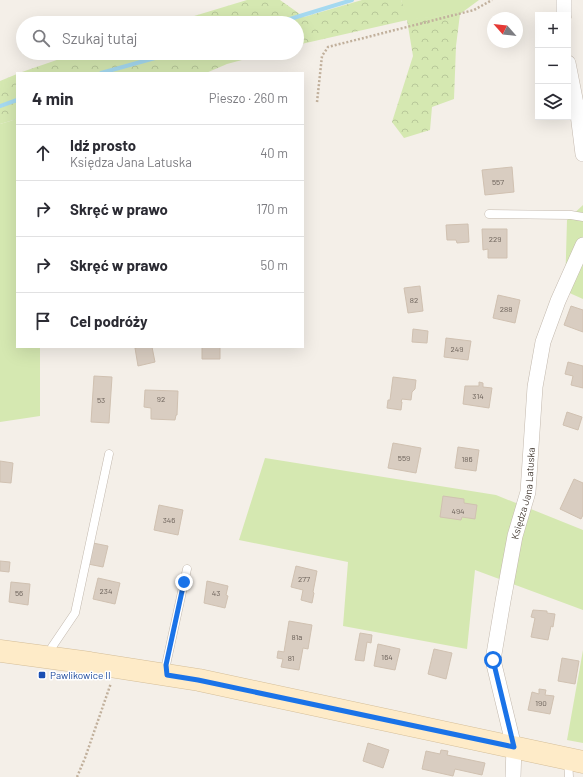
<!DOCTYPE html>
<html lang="pl">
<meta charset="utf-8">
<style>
:root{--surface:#fff;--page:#f2f2f3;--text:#2b2b33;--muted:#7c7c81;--line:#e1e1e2}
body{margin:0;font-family:Barlow,sans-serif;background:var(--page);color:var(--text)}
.controls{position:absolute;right:12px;top:12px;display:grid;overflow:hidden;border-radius:0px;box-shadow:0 4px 16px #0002}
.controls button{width:36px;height:36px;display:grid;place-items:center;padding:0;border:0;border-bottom:1px solid var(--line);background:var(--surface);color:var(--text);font:20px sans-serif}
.compass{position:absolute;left:487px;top:12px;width:36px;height:36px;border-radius:50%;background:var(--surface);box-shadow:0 4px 16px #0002;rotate:297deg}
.stop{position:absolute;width:12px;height:12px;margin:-9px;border:3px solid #1a73e8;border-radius:50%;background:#fff}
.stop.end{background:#1a73e8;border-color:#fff;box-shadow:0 1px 4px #0008}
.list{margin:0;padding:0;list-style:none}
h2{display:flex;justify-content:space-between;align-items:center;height:52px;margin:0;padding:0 16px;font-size:17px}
h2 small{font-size:13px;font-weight:400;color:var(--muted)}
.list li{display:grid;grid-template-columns:26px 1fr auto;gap:12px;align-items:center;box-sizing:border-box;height:56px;padding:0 16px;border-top:1px solid var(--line)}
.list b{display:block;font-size:15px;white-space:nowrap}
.list p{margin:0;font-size:13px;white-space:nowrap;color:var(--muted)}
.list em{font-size:13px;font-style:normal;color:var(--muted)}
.icon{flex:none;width:22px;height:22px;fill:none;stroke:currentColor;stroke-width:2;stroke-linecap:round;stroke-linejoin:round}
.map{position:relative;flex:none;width:583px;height:777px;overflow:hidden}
.search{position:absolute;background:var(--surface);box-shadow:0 4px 16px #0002;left:16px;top:16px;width:288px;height:44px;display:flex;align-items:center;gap:10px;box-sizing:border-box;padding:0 14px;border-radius:22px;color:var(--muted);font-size:15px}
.panel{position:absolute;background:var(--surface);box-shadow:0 4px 16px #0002;left:16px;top:72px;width:288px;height:276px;border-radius:0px}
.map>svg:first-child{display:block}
.green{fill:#d5e8b1}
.forest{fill:url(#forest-crowns)}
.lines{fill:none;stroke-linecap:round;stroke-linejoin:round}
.stream{stroke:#a5d9f0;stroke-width:4}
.building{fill:#d9cdc1;stroke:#d0c1b1}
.service-casing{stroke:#c3b9ae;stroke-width:9}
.minor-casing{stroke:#c3b9ae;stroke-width:16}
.secondary-casing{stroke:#d4be99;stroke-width:23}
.path{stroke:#c1b09c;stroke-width:2.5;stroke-dasharray:2 2;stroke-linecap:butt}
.service{stroke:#fff;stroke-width:8}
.minor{stroke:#fff;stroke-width:15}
.secondary{stroke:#feebc8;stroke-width:22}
.route{stroke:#1a73e8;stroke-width:5}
.transit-dot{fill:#1a4fb4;stroke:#fff;stroke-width:1.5}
.labels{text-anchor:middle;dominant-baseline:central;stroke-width:3;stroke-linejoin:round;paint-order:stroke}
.number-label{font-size:8px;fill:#6c625a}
.street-label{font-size:10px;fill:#483f37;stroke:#fff}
.transit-label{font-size:10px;fill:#164399;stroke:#fff;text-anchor:start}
</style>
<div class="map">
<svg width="583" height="777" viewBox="0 0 583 777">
<defs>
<pattern id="forest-crowns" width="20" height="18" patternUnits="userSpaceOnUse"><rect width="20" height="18" fill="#d5e8b1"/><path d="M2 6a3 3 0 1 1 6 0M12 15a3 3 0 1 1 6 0" fill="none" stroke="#b8c899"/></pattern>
</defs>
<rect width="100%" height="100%" fill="#f4efe8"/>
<path class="green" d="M401,0H479L460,14L407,20Z
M17,119V347H40V416L0,422V124Z
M583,205V299L565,291L567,220Z
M265,458L496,495L583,530V610L475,570L467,649L343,626L348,562L239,540Z
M583,650V743L567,740Z"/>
<path class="forest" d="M247,0H280L304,17L362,0H401L408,19L460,14L456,46L454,99L432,107L430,130L404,138L392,122L413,56L407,20L297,45V23H171Z
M77,53H268L227,64L206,73H19Z
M17,74V119L0,124V81Z"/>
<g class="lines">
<path class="stream" d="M277,23L352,0
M101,73L173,53
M0,106L17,100"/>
</g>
<path class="building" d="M512,167L514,192L485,195L482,170Z
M468,224L469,242L457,243L456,240H447L446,225Z
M482,229H507V258H488V249L483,250Z
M420,286L423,311L408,313L404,288Z
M498,295L520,300L515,323L493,318Z
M571,306L583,310V332L564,325Z
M413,329L428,331L427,343L412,342Z
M446,338L471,341L468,360L444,357Z
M140,347H152L155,362L138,366L135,348Z
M202,347H220V359H202Z
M568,362L583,366V388L571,385L573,376L565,374Z
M94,376L112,377L109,423L91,422Z
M393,377L416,380L415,389L412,392L411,400L402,399L401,402H402L401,410L387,408L388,400H390Z
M479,382L483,383V387L492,388L489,408L463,404L465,386H479Z
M145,390L178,391L177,415H176L175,420L151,419V408L144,407Z
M567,412L582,417L578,430L563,425Z
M393,443L421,448L416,473L388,468Z
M458,447L479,450L476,471L455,468Z
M0,461L13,463L11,483L0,482Z
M574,479L583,483V515L581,519L560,509Z
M443,496L464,499V503L477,505L475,519L462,517L461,520L440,517Z
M159,505L183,510L178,535L154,530Z
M93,543L108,546L103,567L88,564Z
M0,561L10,562L9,572L0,571Z
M296,566L317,571L313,592L314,593L312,603L301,600L303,590L291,587Z
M98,578L120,583L115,604L93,599Z
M207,581L228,586L226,595L228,596L225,608L204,603Z
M11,582L30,584L28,605L9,602Z
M533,610L547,611V613L555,614L553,627L551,626L548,640L531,637L535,618L531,617Z
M289,621L312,625L308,649L303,648L299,670L281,667L283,659L277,658L278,651L284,652Z
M360,633L372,635L371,643L367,642L364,661L355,660Z
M378,644L400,649L395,670L374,666Z
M434,649L452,653L446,679L428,674Z
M562,658L579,661L575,684L558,681Z
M539,689L546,690L545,695L554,696L550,714L528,710L532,692L539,694Z
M368,743L389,750L383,768L363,761Z
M441,750L448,751L447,755L485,763L482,775L455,769L453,776L422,769L426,751L440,754Z"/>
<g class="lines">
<defs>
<path id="service" d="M489,214L571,215L583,217
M48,657L52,647L75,613L109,454
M167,674L166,665L187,569
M568,760L569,777"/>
<g id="minor">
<path d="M564,15V0"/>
<path d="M568,63L578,114L583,154"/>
<path id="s1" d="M513,777L514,747L493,660L503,601L515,536L528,492L535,387L543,342L558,301L583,245"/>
</g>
<path id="secondary" d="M0,651L90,663L199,680L583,762"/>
</defs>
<use href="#service" class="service-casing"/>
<use href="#minor" class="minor-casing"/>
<use href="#secondary" class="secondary-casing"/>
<path class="path" d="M317,102L322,56L328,47L474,10L492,0
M77,777L85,758L111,683"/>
<use href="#service" class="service"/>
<use href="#minor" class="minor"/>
<use href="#secondary" class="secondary"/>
</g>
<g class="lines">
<path class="route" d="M184,582L166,665L167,675L198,680L514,747L493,660"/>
</g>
<rect class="transit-dot" x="38" y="671" width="8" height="8" rx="2"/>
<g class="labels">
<g class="number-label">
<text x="498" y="182">557</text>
<text x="495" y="239">229</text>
<text x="414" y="300">82</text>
<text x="506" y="309">288</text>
<text x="457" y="349">249</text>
<text x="478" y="396">314</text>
<text x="161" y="399">92</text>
<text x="101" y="400">53</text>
<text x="404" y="458">559</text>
<text x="467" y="459">186</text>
<text x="458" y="511">494</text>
<text x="169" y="520">346</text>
<text x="304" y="579">277</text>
<text x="106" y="591">234</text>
<text x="19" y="593">56</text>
<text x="216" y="593">43</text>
<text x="297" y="637">81a</text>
<text x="387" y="657">164</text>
<text x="291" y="658">81</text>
<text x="541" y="703">190</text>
</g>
<g class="street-label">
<text stroke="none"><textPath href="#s1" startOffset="289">Księdza Jana Latuska</textPath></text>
</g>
<g class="transit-label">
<text x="50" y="675">Pawlikowice II</text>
</g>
</g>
</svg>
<div class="controls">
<button>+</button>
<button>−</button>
<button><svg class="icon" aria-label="layers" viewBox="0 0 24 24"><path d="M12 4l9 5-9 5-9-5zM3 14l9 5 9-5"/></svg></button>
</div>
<svg class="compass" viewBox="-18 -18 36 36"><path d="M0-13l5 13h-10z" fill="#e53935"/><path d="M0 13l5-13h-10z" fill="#7c7c81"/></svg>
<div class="stop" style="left:493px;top:660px"></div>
<div class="stop end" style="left:184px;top:582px"></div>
<div class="search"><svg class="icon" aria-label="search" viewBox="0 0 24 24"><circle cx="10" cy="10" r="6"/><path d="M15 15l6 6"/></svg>Szukaj tutaj</div>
<section class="panel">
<h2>4 min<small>Pieszo · 260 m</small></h2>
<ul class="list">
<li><svg class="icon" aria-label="ahead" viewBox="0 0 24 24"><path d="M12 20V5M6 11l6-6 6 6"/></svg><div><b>Idź prosto</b><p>Księdza Jana Latuska</p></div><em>40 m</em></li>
<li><svg class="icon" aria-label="right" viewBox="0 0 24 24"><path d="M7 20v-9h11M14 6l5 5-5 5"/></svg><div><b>Skręć w prawo</b></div><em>170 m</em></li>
<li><svg class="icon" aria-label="right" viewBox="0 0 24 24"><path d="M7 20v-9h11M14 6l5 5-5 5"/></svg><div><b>Skręć w prawo</b></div><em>50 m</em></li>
<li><svg class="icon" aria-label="arrive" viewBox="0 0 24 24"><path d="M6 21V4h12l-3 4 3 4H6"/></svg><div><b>Cel podróży</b></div></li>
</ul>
</section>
</div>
